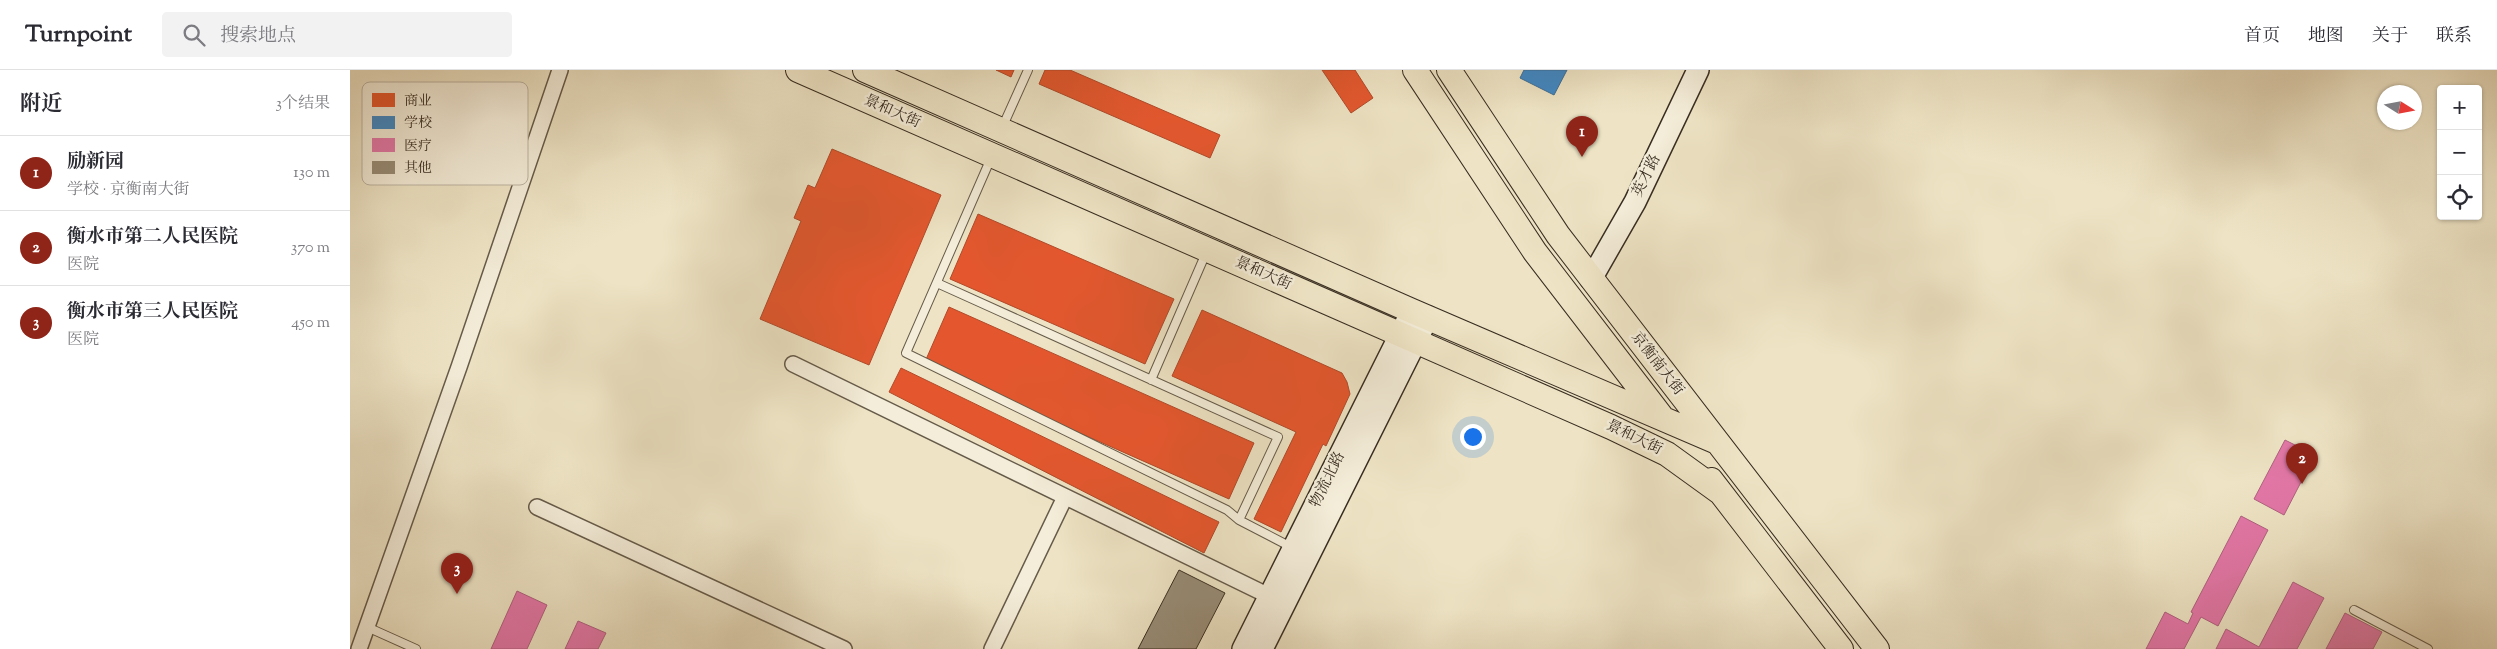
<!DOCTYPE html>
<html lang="zh">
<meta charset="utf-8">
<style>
:root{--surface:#fff;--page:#f2f2f3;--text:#2b2b33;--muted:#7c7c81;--line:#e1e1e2;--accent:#8f2418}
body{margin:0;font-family:"Sorts Mill Goudy","Noto Serif SC",serif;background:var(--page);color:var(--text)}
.controls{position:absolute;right:15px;top:15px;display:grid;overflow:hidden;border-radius:5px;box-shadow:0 1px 4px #0004}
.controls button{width:45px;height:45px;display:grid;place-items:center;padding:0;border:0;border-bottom:1px solid var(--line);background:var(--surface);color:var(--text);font:25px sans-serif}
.compass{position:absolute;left:2027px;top:15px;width:45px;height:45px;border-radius:50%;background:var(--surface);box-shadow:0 1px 4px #0004;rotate:101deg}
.you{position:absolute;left:1122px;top:366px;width:18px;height:18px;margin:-12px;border:4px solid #fff;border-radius:50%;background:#1a73e8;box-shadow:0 0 0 8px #1a73e833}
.badge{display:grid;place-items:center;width:32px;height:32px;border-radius:50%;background:var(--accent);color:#fff;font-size:16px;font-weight:700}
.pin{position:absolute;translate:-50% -41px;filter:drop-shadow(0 1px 2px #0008)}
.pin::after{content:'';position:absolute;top:26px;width:18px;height:15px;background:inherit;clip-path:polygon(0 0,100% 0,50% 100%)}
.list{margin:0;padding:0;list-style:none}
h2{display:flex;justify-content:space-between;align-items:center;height:65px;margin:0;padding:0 20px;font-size:21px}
h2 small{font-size:16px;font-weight:400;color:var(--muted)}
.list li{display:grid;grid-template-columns:32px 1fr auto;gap:15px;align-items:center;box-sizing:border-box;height:75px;padding:0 20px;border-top:1px solid var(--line)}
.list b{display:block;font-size:19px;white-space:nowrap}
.list p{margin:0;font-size:16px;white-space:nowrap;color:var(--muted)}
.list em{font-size:16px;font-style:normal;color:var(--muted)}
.icon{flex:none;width:28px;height:28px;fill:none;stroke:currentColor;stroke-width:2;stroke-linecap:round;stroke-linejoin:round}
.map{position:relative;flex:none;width:2147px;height:579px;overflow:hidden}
header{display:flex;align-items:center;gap:30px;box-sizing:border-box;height:70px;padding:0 25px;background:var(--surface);border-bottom:1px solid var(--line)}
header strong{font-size:24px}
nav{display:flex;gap:28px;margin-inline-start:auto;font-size:18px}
.search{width:350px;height:45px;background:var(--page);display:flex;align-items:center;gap:12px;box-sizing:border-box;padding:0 18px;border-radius:5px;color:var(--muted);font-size:19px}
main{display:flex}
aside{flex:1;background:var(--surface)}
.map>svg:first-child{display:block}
.shops{fill:#e4572e;stroke:#b04a2a}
.schools{fill:#3f88c5;stroke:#3d6d94}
.health{fill:#e377a8;stroke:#b06180}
.building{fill:#978c76;stroke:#382d21}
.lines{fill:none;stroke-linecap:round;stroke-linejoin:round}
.lane-casing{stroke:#665b4a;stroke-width:10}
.street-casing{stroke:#665b4a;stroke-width:18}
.secondary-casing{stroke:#382d21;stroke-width:24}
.primary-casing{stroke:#382d21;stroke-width:26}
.lane{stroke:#f4edd9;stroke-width:8}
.street{stroke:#f4edd9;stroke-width:15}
.secondary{stroke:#f4edd9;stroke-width:21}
.primary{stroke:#eee4c5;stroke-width:24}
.labels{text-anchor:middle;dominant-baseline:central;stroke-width:5;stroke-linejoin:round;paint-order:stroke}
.street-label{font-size:15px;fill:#382d21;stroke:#f4edd9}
.key{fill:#f4edd9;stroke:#bcb3a2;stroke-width:1}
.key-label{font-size:14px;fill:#382d21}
</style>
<header>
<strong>Turnpoint</strong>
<div class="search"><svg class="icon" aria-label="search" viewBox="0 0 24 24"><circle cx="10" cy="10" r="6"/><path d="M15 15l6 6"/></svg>搜索地点</div>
<nav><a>首页</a><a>地图</a><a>关于</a><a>联系</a></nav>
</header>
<main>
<aside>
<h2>附近<small>3个结果</small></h2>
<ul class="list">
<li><span class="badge">1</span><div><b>励新园</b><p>学校 · 京衡南大街</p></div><em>130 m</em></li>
<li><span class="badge">2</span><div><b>衡水市第二人民医院</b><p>医院</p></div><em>370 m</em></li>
<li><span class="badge">3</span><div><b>衡水市第三人民医院</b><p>医院</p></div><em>450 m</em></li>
</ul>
</aside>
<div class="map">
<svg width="2147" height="579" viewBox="0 0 2147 579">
<rect width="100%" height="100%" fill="#eee4c5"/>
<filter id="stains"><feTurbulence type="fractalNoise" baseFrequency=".004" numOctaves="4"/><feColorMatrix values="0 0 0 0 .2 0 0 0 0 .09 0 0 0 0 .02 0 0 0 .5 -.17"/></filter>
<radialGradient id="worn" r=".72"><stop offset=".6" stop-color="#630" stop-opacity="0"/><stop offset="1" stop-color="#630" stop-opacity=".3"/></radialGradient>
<path class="shops" d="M646,0H664L661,7Z
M695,0H720L870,65L860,88L689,14Z
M972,0H1005L1023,28L1001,43Z
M482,79L591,125L519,295L410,249L451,151L444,148L458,115L465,118Z
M628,144L824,229L795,294L600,209Z
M599,237L904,373L879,429L574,294Z
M852,240L992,303L997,312L1000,324L976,376L973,374L931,462L904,449L946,362L822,306Z
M551,298L869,452L854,483L539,322Z"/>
<path class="schools" d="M1174,0H1217L1204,25L1170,8Z"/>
<path class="health" d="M1935,370L1965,385L1934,445L1904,429Z
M1891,446L1918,460L1868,556L1851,547L1834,579H1796L1815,542L1838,554L1843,543L1841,542Z
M1943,512L1974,528L1947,579H1866L1876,559L1909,577Z
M167,521L197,535L177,579H141Z
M1995,543L2032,562L2023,579H1976Z
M228,551L256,563L248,579H215Z"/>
<path class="building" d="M829,500L875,523L846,579H788Z"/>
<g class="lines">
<defs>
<path id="lane" d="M652,58L678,0
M641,88L556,283L877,440L889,450L943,478
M587,213L928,367L889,450
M801,310L856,183
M2004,540L2078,579
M17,557L66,579"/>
<path id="street" d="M443,294L915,524
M187,437L494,579
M9,579L109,297L210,0
M642,579L715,427"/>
<path id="secondary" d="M1241,209L1285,132L1348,0
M893,579L1062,241
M912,579L1078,247"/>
<path id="primary" d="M448,0L1261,357L1317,384L1371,423
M515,0L1062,241L1367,372
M1065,0L1185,182L1311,346
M1099,0L1208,165L1527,579
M1361,410L1491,579"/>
</defs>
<use href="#lane" class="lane-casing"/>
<use href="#street" class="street-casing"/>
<use href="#secondary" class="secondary-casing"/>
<use href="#primary" class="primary-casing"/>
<use href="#lane" class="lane"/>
<use href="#street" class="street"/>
<use href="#secondary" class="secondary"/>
<use href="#primary" class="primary"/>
</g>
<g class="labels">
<g class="street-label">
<text transform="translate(542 42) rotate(24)">景和大街</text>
<text transform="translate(1297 106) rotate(-64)">英才路</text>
<text transform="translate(913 204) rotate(24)">景和大街</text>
<text transform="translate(1307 294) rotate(52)">京衡南大街</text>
<text transform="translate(1284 368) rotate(26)">景和大街</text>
<text transform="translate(978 410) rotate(-64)">物流北路</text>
</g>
</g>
<rect x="12" y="12" width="166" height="103" rx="8" class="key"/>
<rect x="22" y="23" width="23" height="14" fill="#e4572e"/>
<rect x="22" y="46" width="23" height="13" fill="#3f88c5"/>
<rect x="22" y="68" width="23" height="14" fill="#e377a8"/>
<rect x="22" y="91" width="23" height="13" fill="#978c76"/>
<g class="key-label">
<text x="54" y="35">商业</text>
<text x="54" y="57">学校</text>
<text x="54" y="80">医疗</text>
<text x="54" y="102">其他</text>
</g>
<rect width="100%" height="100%" filter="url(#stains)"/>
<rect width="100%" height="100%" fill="url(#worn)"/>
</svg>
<div class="controls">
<button>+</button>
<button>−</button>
<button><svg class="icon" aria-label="locate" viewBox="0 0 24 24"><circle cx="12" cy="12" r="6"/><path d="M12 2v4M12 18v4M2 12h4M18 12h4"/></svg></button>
</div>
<svg class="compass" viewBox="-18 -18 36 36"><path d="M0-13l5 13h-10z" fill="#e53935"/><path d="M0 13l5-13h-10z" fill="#7c7c81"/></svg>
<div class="you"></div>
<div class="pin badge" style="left:1232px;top:87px">1</div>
<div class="pin badge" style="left:1952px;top:414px">2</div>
<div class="pin badge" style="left:107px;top:524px">3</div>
</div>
</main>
